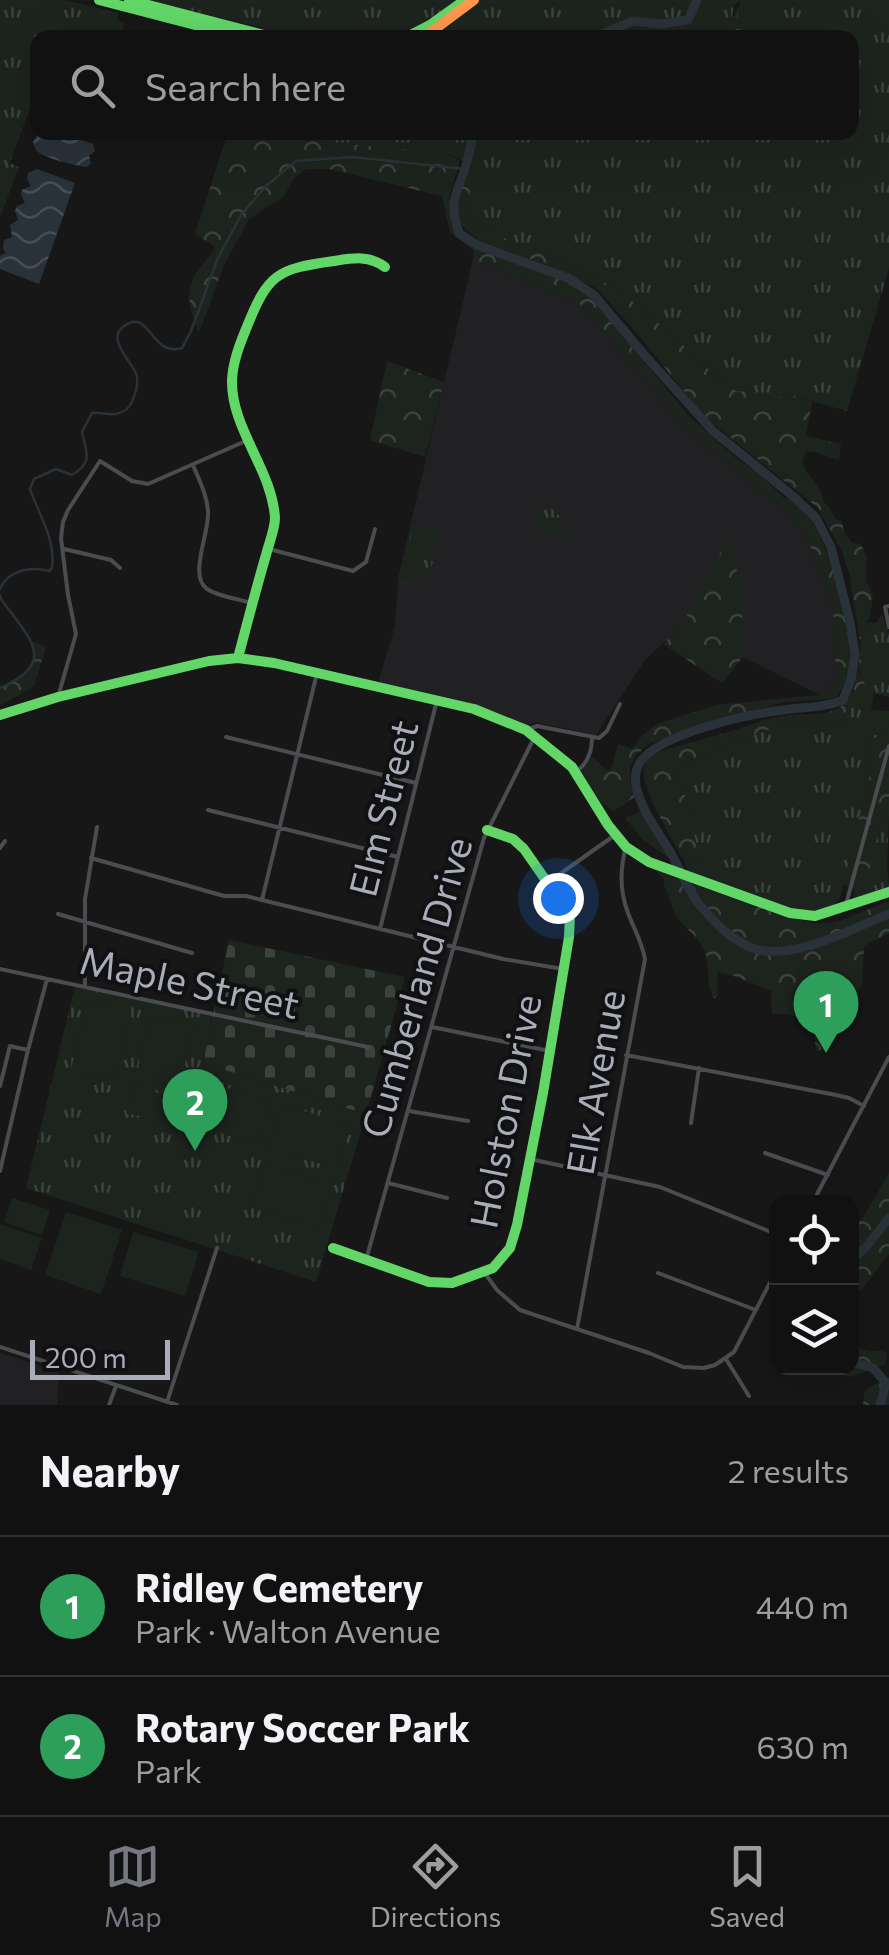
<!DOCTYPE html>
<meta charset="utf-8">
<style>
:root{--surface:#111;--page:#1a1a1a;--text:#f1f3f6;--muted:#9c9d9f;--line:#303131;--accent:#757880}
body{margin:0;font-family:Commissioner,sans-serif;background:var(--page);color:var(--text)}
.controls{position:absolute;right:30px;bottom:30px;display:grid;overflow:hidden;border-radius:20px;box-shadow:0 10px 40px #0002}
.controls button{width:90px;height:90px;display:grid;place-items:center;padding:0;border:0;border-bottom:2px solid var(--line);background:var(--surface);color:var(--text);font:50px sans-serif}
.scale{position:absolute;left:30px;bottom:25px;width:140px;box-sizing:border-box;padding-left:10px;border:5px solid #a8adb8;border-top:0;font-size:28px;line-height:35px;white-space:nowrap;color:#a8adb8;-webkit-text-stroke:8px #111113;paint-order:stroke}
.you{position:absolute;left:558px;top:898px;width:35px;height:35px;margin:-25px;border:8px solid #fff;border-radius:50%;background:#1a73e8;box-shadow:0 0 0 15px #1a73e833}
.badge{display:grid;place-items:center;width:65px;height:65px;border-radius:50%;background:var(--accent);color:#fff;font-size:32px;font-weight:700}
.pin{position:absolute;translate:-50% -82px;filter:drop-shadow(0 2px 5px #0008)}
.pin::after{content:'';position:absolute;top:52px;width:35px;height:30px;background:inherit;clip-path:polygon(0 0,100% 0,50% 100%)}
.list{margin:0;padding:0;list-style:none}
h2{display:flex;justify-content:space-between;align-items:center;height:130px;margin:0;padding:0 40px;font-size:42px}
h2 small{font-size:32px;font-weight:400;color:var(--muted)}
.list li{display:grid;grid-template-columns:65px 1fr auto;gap:30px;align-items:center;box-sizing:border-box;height:140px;padding:0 40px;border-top:2px solid var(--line)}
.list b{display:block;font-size:38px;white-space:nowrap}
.list p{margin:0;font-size:32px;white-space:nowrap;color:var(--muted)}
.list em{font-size:32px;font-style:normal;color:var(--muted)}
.icon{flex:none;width:55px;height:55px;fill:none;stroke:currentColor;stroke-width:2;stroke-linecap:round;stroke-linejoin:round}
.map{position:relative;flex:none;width:889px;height:1405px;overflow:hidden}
.search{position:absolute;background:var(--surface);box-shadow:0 10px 40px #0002;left:30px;right:30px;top:30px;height:110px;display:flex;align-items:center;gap:25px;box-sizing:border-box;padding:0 35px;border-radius:20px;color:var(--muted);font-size:38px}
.sheet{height:410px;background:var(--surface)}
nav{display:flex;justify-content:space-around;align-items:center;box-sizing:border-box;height:140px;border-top:2px solid var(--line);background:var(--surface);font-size:28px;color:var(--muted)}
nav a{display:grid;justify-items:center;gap:5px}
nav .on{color:var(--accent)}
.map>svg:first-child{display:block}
.built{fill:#212123}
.grass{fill:url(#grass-tufts)}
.forest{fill:url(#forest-crowns)}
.cemetery{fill:url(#cemetery-stones)}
.pitch{fill:#1d241e}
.water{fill:url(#water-waves)}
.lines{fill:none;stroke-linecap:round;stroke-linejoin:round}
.stream{stroke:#2a3239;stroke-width:2.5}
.river{stroke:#2a3239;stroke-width:9}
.street{stroke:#4b4c50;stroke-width:4}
.fast{stroke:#63d668;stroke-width:10}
.slow{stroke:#ff974d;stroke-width:10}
.labels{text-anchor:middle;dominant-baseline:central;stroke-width:8;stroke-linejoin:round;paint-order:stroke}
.street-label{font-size:38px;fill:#a8adb8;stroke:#111113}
</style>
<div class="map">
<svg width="889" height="1405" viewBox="0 0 889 1405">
<defs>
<pattern id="grass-tufts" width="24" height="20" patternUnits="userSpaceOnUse" patternTransform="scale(2.5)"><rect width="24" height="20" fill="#1d241e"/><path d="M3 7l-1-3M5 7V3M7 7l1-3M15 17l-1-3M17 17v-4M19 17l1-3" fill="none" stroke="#3b413d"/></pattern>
<pattern id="forest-crowns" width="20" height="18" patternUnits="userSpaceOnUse" patternTransform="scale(2.5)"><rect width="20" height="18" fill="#1d241e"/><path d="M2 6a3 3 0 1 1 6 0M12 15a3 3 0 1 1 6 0" fill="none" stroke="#3b413d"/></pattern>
<pattern id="cemetery-stones" width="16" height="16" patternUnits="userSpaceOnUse" patternTransform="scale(2.5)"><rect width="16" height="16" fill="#1d241e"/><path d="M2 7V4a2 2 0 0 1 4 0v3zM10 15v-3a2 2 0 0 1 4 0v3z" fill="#3b413d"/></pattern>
<pattern id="water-waves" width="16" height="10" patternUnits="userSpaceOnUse" patternTransform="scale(2.5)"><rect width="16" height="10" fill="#2a3239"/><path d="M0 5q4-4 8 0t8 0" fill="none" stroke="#464d54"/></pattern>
</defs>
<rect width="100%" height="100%" fill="#171717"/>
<path class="built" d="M473,259L580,304L685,427L763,493L786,509L808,540L833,607L836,680L820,695L681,627L645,660L596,735L535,722L527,727L479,708L378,683L395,626L398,578Z
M0,1353L59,1372L57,1405H0Z"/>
<path class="grass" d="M0,0H65L119,13L117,20L124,23L122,31L114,32L110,37L38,38L37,92L33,99L10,163L19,167L0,217Z
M148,0H740L734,6L731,21L742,0H889V268L847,411L794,396L767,398L752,392L736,391L714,375L677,339L618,289L544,252L512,242L475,223L469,217L467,205L475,166L447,153L304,140L306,132H852V38H303Z
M544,501L570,526L564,539L534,529Z
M413,525L439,531L430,560L433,562L429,574L420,573L416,587L399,582Z
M882,614L889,634V697L874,693L871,710L889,711V725L866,747L871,771L840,898C836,903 833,906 827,909C800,920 716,883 688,870L683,859L699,862C694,840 690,817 685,795C682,786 677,781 677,772C699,756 761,728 789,725C805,724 821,728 837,728L844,726L850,710L865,689C856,666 858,646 867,623H876Z
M883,813L889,814L887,866L889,888L855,900L853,887L856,873L868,874Z
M75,986L213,1015L203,1063L366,1114L316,1282L26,1188Z"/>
<path class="forest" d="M740,0H752L744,10L747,37H734Z
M228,132L300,133L304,140L447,153L460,161L449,197L454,233L476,248L568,282L590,297L688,415L737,459L758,473L784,498L793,499L811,518L830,559L847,618L849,641L850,666L845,685L837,696L829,699L784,702L685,730L649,744L636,755L630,767V781L635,797L614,811L601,803L581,772L592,757L608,771L612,767L618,744L632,749L642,736L657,724L716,705L820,695L836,680L833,607L808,540L786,509L763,493L685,427L580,304L473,259L474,251L450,232L442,196L329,169H306L294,178L284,196L249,219L224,265L199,333C191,313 184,295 195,275C200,265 210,258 215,247L195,234Z
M472,165L475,167L467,205L469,217L475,223L512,242L544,252L618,289L677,339L714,375L736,391L752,392L767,398L794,396L812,402L806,436L841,444L839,460L816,452L806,451L802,462L806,471L819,488L824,502L829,507L835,519L842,521L844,534L853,543L861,544L867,557L866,580L873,596L870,615L860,641L849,572L842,551L818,508L705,417L629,324L596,288L533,260L481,242L463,227L459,218L457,200Z
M387,361L444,382L425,457L370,440Z
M728,538L743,594L742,658L722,683L663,644L681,627Z
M32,641L46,647L34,686L0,706V688C26,677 36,671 32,641Z
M858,669L862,680L865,684V690L850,710L844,726L837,728C821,728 805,724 789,725C762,728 699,756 677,772C677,781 682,786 685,795C689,817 697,840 700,862L683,859C673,840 643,792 644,773C644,763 648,759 655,753C680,745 706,739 731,731C751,725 770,717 791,715C809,713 829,717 844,704C854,696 856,681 858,669Z
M889,725V814L883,813L868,875L857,873L853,886L843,884L871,771L866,747Z
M643,810L669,858L643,840L625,818Z
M653,868L690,879L777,914L817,924L837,922L889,901V933L864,946L862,984L855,994L850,1014L841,1034L838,1029L824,1052L816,1051L813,1024L791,1015L772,1013L771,991L734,976L717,972L718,996L714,998C705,983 711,968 705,952C698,934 685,930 676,915C670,906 671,896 664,886V879Z
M889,1173V1254L863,1288L852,1294V1230L864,1216Z
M852,1346L870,1351H883L887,1354L885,1364L851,1377L812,1368H852Z
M889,1377V1405H863L865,1390Z"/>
<path class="cemetery" d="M229,940L405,977L366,1114L203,1063Z"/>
<path class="pitch" d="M87,1001L131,1011L115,1080L71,1070Z
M150,1015L194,1025L178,1095L134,1085Z
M204,1081L271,1102L258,1145L190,1123Z
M130,1091L175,1101L171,1123L126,1113Z
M283,1104L350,1126L336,1169L269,1147Z
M264,1164L332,1184L318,1227L251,1208Z
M12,1198L50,1210L42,1235L4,1222Z
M66,1212L122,1230L101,1294L45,1275Z
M0,1224L42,1238L31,1270L0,1259Z
M133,1232L199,1252L185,1296L120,1276Z"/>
<path class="water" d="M39,132L59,133L93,144L95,151L89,156L91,163L87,167C77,166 42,158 36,150C35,148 34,144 33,142Z
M37,169L75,183L39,284L0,269V256L6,253L3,249L4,240L12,237L10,225L18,220L15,211L17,206L25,203L21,194L22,190L31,186L27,178L28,173Z"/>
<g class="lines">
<path class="stream" d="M0,589C8,570 31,566 49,571L52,568C56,540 39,515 30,489L34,479L56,469L72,475C94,462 86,452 82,432L92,413C100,412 108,415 116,414C125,412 130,408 133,399C136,392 138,384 137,376C133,362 106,340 123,327C150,305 150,358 182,348L191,331L218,258L241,215L266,186L296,161L353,157L465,169
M0,595L1,599C27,636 61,662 0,688"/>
<path class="river" d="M593,38L633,21L661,24L688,20L697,0
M474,132C471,145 468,159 464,172C453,200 450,204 459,233L477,245L568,278L594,295L647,358L713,431L794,497L816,518L831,547L850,622L855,654L851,680L843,700C823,708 804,707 783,710C749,714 662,733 641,761C635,770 634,780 637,790C643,813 661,836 673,857C681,872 688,890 699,904C715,924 739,949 766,951C805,955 853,928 889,914
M852,1260L867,1246L889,1218
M852,1362L873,1368L886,1383L880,1405"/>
<path class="street" d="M193,465C199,480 207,495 208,511C210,532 188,576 207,589C219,597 240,599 254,604
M64,549L111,560L120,568
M269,549L353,571L366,562L375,529
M889,606L885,607L889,627
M58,697L76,634L68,595L61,538L63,522L68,510L100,461L132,481L148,484L248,440
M526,730L537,726L599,738L607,731L620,704
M226,737L416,783
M576,772C587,764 592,753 592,738
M208,810L398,857
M0,848L5,841
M91,858L224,896H246L262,900L503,959L563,969
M550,881L615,835
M262,900L317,673
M845,908L889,746
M58,914L192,953
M380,929L437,700
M0,969L368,1047
M85,986V899L97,827
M432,1027L550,1051
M28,1050L47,979
M626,1055L836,1095L849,1098L864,1106
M0,1086L10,1046L28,1050L0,1171
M409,1111L468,1121
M691,1123L699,1068
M765,1153L828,1175
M530,1159L660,1187L776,1234
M388,1183L447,1198
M813,1202L889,1057
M366,1260L484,838L534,738
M484,1272L497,1290L520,1310L649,1353L683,1367L704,1368L715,1365L734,1352L776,1271
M658,1273L756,1310
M577,1329L645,959C642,942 634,929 628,913C620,892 620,868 626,847
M0,1347L177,1405
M726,1359L749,1396
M167,1402L217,1248
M109,1405L116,1386"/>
<path class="fast" d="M99,0L245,38
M129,0L276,38
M405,38L430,25L465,0
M238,658C247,624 256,589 266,555C269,543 275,529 275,518C272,469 231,429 232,380C233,362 239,346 246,329C268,274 276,269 334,261C353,258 369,255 385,267
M0,715L58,697L209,661L238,658L274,663L474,709L526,730L572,767L608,825L626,847L649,862L790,913L815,916L889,892
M333,1248L429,1282L452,1283L493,1268L510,1248L517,1225L543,1093L569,937L570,915L524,849L513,839L487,830"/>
<path class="slow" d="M423,38L474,0"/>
</g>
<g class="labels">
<g class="street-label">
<text transform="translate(382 808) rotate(-76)">Elm Street</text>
<text transform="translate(190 981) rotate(12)">Maple Street</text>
<text transform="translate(415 987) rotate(-74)">Cumberland Drive</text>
<text transform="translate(594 1082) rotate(-80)">Elk Avenue</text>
<text transform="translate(504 1111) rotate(-79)">Holston Drive</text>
</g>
</g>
</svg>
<div class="controls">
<button><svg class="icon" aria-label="locate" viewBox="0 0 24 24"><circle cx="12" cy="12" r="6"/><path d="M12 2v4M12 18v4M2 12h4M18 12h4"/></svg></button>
<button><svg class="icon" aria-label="layers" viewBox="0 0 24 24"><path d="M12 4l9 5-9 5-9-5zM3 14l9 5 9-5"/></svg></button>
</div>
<div class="scale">200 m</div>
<div class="you"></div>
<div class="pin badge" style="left:826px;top:1053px;background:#2e9e5b">1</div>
<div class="pin badge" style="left:195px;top:1151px;background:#2e9e5b">2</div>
<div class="search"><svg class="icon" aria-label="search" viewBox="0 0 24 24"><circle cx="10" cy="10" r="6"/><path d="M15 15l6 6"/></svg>Search here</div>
</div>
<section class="sheet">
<h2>Nearby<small>2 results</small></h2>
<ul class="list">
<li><span class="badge" style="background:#2e9e5b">1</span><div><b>Ridley Cemetery</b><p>Park · Walton Avenue</p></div><em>440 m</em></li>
<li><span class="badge" style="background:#2e9e5b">2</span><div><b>Rotary Soccer Park</b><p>Park</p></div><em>630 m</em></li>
</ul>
</section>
<nav>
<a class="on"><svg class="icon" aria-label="map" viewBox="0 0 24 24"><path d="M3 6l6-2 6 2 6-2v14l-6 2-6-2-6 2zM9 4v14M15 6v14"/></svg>Map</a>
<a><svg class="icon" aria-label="directions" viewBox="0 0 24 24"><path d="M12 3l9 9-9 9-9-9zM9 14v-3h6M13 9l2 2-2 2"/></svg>Directions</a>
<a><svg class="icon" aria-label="saved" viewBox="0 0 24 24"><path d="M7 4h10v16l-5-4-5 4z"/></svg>Saved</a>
</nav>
